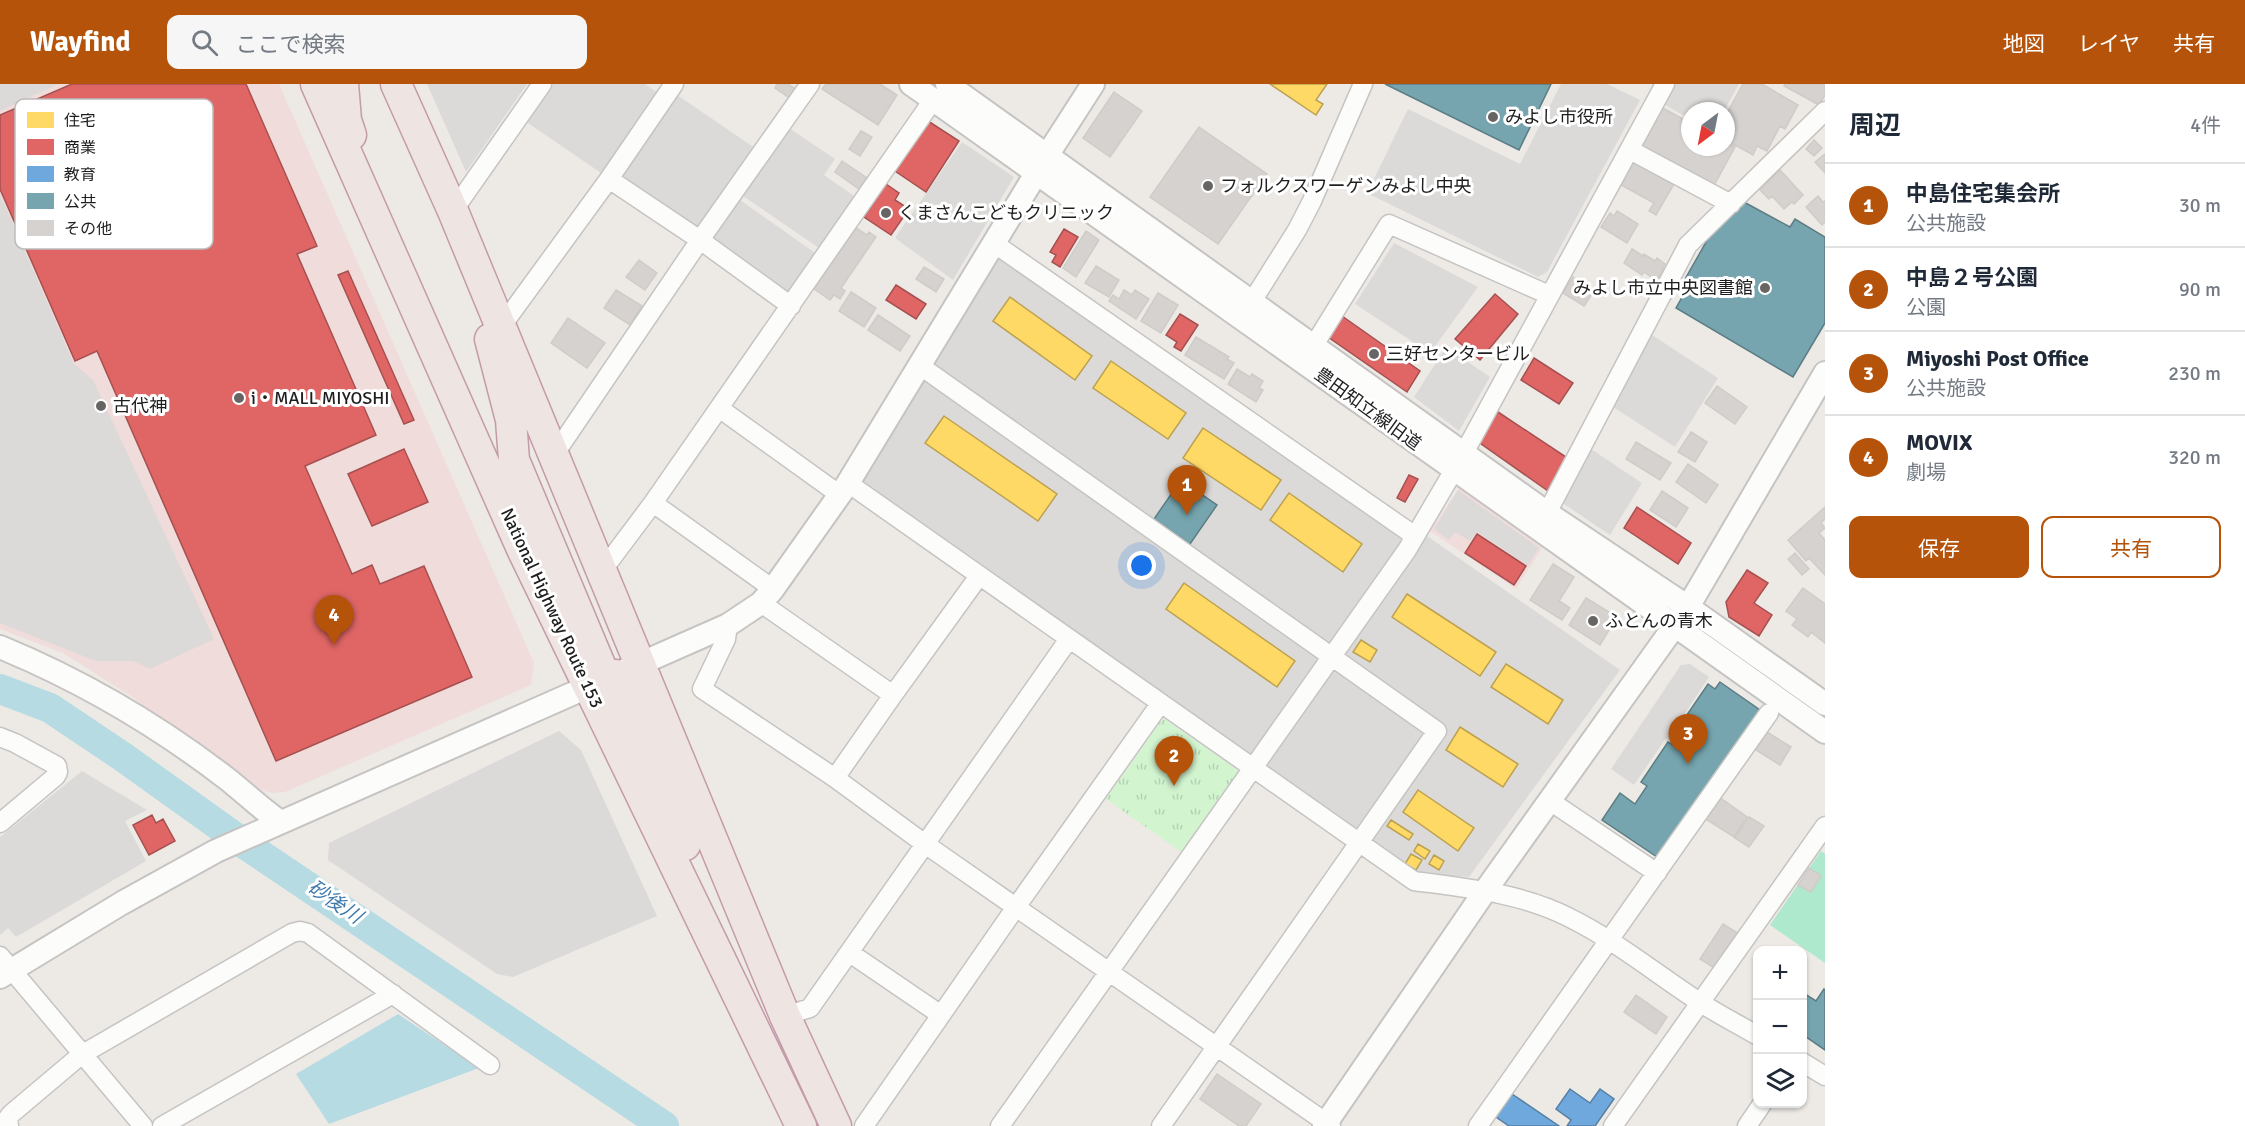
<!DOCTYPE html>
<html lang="ja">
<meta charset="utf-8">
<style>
:root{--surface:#fff;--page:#f6f6f7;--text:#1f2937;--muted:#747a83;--line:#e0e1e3;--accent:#b45309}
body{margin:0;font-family:Signika,"Noto Sans JP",sans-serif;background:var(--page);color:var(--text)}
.controls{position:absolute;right:18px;bottom:18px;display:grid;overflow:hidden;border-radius:12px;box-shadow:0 2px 4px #0004}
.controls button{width:54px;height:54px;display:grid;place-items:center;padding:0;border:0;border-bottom:2px solid var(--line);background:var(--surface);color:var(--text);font:30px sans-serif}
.compass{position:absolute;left:1681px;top:18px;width:54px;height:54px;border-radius:50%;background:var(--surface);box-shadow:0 2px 4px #0004;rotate:212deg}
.you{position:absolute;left:1142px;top:482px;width:21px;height:21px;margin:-15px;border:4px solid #fff;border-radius:50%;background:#1a73e8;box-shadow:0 0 0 9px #1a73e833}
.badge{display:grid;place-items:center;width:39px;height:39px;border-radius:50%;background:var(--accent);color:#fff;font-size:20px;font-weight:700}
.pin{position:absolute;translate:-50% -50px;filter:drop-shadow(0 2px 3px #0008)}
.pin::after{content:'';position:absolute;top:32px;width:21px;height:18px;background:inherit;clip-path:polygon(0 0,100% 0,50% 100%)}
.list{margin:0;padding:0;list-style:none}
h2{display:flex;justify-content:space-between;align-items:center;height:78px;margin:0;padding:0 24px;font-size:26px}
h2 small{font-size:20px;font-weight:400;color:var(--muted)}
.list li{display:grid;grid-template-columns:39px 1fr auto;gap:18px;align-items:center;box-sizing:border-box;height:84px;padding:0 24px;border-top:2px solid var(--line)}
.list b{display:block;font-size:22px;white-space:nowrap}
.list p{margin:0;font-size:20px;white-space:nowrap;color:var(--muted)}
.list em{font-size:20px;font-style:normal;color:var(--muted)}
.actions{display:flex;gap:12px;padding:18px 24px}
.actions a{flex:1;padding:14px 0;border:2px solid var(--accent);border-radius:12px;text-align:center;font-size:21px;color:var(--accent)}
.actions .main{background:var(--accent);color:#fff}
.icon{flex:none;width:33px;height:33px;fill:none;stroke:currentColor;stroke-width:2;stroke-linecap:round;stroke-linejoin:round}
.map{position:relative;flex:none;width:1825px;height:1042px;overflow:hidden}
header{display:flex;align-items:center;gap:36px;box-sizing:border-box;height:84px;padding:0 30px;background:var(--accent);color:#fff}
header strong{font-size:28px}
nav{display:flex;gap:33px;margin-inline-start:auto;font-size:21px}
.search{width:420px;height:54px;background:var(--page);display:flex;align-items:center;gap:15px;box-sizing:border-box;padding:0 21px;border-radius:12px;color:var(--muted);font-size:22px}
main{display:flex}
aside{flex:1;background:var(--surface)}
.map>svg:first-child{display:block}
.residential{fill:#dcdad8}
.commercial{fill:#f0dcda}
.religious{fill:#dbdad8}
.park{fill:url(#park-tufts)}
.pitch{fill:#aee8cd}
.water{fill:#b6dbe2}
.homes{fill:#ffd966;stroke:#bca150;stroke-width:1.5}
.shops{fill:#e06666;stroke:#a65050;stroke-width:1.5}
.schools{fill:#6fa8dc;stroke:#577fa3;stroke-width:1.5}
.public{fill:#76a5af;stroke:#5c7c84;stroke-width:1.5}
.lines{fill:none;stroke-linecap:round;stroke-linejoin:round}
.river{stroke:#b6dbe2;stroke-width:30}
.building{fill:#d5d2cf;stroke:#d0cbc7;stroke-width:1.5}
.minor-casing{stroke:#c5c4c2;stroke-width:21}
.tertiary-casing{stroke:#c5c4c2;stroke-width:26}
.trunk-casing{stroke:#c49ba8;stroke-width:33}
.minor{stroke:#fcfcfb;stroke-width:18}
.tertiary{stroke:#fcfcfb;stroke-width:22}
.trunk{stroke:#eee4e2;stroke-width:30}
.poi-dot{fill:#666564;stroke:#fff;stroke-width:2}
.labels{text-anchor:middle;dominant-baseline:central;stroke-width:6;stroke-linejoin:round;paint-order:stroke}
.poi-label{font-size:18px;fill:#1e1e1e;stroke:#fff;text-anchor:start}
.street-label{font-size:18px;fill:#1e1e1e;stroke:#fff}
.water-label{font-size:20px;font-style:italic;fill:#407aad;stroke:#fff}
.key{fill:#fff;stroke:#bcbcbc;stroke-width:1.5}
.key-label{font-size:16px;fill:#1e1e1e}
</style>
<header>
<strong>Wayfind</strong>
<div class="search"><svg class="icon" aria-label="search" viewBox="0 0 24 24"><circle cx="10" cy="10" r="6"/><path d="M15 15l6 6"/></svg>ここで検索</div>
<nav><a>地図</a><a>レイヤ</a><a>共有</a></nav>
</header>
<main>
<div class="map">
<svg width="1825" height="1042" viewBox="0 0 1825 1042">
<defs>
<pattern id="park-tufts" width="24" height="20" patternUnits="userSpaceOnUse" patternTransform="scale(1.5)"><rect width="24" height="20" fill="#d2f5d0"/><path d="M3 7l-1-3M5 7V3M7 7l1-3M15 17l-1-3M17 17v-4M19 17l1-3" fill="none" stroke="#b4d2b2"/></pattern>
</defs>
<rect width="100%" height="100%" fill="#edeae6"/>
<path class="residential" d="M993,165L1418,464L1427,452L1620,586L1469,793L1416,790L1247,672L863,397Z"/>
<path class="commercial" d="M0,0H279L534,579L531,601L285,708L272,709L264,707L179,653L134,614L63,569L0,545Z
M1459,404L1542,464L1516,505L1430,447Z"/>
<path class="religious" d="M0,0H58L0,27Z
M427,0H527L466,88Z
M551,0H645L658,9L601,89L525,37Z
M1561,0H1607L1640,16L1547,188L1538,193L1367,109L1408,25L1520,80Z
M1676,0H1739L1724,27H1690V35L1665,21Z
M677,11L755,64L699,145L621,92Z
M789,44L835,75L824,91L857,114L822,166L743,112Z
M962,58L1014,93L953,196L895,154Z
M0,110L74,280L93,296L214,555L150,585L133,577H96L0,539Z
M740,116L818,171L791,211L712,156Z
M1394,159L1478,203L1430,269L1355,220Z
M1652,251L1718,294L1675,363L1613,323Z
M1446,263L1490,293L1459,347L1414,313Z
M1591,365L1642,399L1610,451L1564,420L1562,416Z
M1458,406L1539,464L1528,481L1477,448L1470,457L1455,448L1449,456L1434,445Z
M1690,580L1709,593L1677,641L1682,645L1673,658L1666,654L1634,701L1611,685L1681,581Z
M559,647L581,666L657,832L513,893L497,890L328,776L329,759Z
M82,687L147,726L125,737L146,777L16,853L8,844L0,851V753Z"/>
<path class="park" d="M1163,634L1242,689L1184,770L1106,715Z"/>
<path class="pitch" d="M1821,767L1825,770V879L1770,841Z"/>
<path class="water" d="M398,930L479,984L329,1040L296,990Z"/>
<path class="homes" d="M1270,0H1327L1316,16L1323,20L1316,31Z
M1010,213L1092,272L1075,296L993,237Z
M1111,277L1186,329L1168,355L1093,304Z
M944,332L1057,410L1038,437L925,359Z
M1203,344L1281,396L1261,426L1183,374Z
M1289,409L1362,460L1343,488L1270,436Z
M1184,499L1295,577L1277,603L1166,525Z
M1407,510L1496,568L1480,592L1392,533Z
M1361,556L1377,566L1370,578L1353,568Z
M1506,580L1563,616L1548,640L1491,603Z
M1460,643L1518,680L1503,703L1446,666Z
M1418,706L1474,744L1458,767L1403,728Z
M1391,736L1413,750L1409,756L1387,742Z
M1418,760L1430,767L1425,775L1414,767Z
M1411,770L1422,776L1416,786L1405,780Z
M1434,771L1444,777L1439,786L1429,780Z"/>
<path class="shops" d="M72,0H246L317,162L297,170L376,351L305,382L352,490L372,481L380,500L424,482L472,593L276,677L97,267L75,277L0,105V31Z
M928,37L959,57L926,108L895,87Z
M886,100L899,109L895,116L909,125L891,151L864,133Z
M1064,145L1078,153L1060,183L1052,178L1056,171L1050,168Z
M348,187L414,336L404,340L338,191Z
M896,201L926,220L916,235L886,216Z
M1495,210L1518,230L1480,276L1455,255Z
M1180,230L1198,241L1181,267L1174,263L1177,258L1166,251Z
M1342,232L1420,287L1407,308L1328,253Z
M1534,274L1573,299L1559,320L1521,296Z
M1498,328L1566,373L1548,407L1477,357Z
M404,365L428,418L372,442L348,390Z
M1409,391L1418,395L1405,418L1397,414Z
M1637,423L1691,459L1678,480L1624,444Z
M1477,450L1526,482L1514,501L1465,469Z
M1747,486L1768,499L1754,519L1772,531L1759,552L1729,533L1726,518Z
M152,731L156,739L163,735L175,757L149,771L133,741Z"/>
<path class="schools" d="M1570,1005L1590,1019L1600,1005L1614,1015L1595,1042H1567L1571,1036L1556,1025Z
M1512,1010L1559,1042H1509L1496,1033Z"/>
<path class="public" d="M1385,0H1551L1519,66Z
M1742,117L1790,143L1795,135L1825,153V239L1793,293L1676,224L1690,199L1685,195L1709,153Z
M1181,396L1217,421L1190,460L1154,435Z
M1720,598L1760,626L1660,775L1602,736L1620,709L1635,720L1647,702L1641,698L1668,658L1675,662L1686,645L1680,641L1708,600L1715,605Z
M1824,905L1825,906V966L1802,950V908L1816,917Z"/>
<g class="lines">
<path class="river" d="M0,605L50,624L123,673L246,761L664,1042"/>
</g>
<path class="building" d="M777,0H788L797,6L791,15L775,4Z
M826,0H880L897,11L878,41L822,5Z
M1743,0H1762L1798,21L1785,45L1780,42L1767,67L1757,62L1753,71L1726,56V31Z
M1785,0H1825V11L1819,21L1784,2Z
M1114,8L1142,27L1110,73L1083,54Z
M1661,23L1690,39V63H1726V58L1735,63L1712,105L1639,66Z
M1199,43L1267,90L1218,160L1150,113Z
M861,47L872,53L860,72L849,65Z
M1814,56L1822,64L1814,72L1806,65Z
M1825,70V89L1815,78Z
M842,77L870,96L863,108L835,88Z
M1634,77L1674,100L1656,131L1649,127L1654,119L1621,101Z
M1780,86L1803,111L1794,120L1792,118L1784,125L1772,112L1769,115L1760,106Z
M1818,112L1823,118L1825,117V138L1822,141L1806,123Z
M1617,127L1638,140L1627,159L1601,143L1610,129L1614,132Z
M855,143L867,151L869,148L876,153L841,204L845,207L840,215L834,211L830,216L813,204Z
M1086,147L1099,156L1076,193L1063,184Z
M1632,165L1643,172L1644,170L1655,177L1657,174L1665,180L1657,197L1644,188L1642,191L1624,179Z
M639,176L657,189L645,206L626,193Z
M1096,182L1119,196L1109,213L1085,199Z
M924,183L944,195L936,208L916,195Z
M1573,193L1594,207L1584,222L1563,209Z
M616,206L642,222L630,241L604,224Z
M1124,206L1132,211L1135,206L1149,215L1136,235L1109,217L1113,211L1119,215Z
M851,208L876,224L864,243L839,227Z
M1158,209L1178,221L1161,249L1141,237Z
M878,231L910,252L900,267L868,246Z
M568,234L605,259L587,284L551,259Z
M1196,253L1229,273L1227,275L1234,279L1224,295L1185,271Z
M1237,285L1250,293L1252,290L1263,297L1259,304L1263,306L1256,318L1228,300Z
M1717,302L1747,323L1735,340L1705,319Z
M1691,348L1707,358L1695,378L1678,368Z
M1636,358L1671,379L1660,396L1626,375Z
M1688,380L1718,401L1706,419L1676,398Z
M1662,407L1688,424L1676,443L1650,426Z
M1825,423V435L1821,439L1825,444L1819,449L1825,456V491L1809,474L1806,477L1788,456Z
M1795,469L1809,485L1802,491L1788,475Z
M1553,480L1574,493L1559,517L1570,524L1562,536L1530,516Z
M1803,504L1825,520V559L1811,548L1808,553L1792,541L1797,535L1786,527Z
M1586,514L1617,533L1600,561L1569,541Z
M1767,648L1791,663L1780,681L1756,666Z
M1718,712L1747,733L1734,753L1704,734Z
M1749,733L1764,742L1749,763L1735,754Z
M1809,784L1821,792L1811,808L1798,801Z
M1723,840L1739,850L1716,885L1700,875Z
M1636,911L1667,933L1656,950L1624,928Z
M1217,990L1261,1020L1246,1042H1239L1200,1015Z"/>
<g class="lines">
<defs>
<path id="minor" d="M674,0L609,95L700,156L791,222
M1630,66L1731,120
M453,127L542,0
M995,160L1415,452
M1251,219L1297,146L1312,117L1363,0
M501,243L609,95
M1314,261L1389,140L1549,211
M919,281L1437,647L1161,1042
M719,324L840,411
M554,371L700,156L810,0
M848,399L1414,797C1466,804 1521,809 1568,833C1615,856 1655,889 1698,917C1717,930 1738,940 1758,952
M1547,429L1688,161L1825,27
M602,487L653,419
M773,505L653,419L933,16
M761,519L893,611
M728,541L726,555L702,605L835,694L925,760L1331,1042
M0,653L15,659L57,682L58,688L56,692L0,739
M835,694L893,611L979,492
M1550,717L1657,789
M850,869L941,931
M0,872L143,1042
M785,932L810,924L1069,555
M1802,978L1825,992
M9,1042L8,1034L11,1030L81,971L292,849L300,847L308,849L490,981
M162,1042L393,910
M864,1042L1016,823L1160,620
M1000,1042L1407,466L1464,369L1665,0
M1478,1042L1769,629
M1613,1042L1825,742
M1747,1042L1762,1020"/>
<path id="tertiary" d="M911,0L1825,648
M947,0L1547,429L1688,523L1825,620
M0,563C80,596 157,641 226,694C244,708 260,724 279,737
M0,893L122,819L216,767L728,541L761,519L773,505L848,399L1048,70L1093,0
M1324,1042L1485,807L1688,523L1825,289"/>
<path id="trunk" d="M316,0L522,465L801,1042
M343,0L346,36L351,51
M396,0L453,127L785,932L836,1042
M490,255L511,336L514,376L606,595
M616,591L685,761"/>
</defs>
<use href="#minor" class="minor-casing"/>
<use href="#tertiary" class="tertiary-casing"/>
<use href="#trunk" class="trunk-casing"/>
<use href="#minor" class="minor"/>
<use href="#tertiary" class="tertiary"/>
<use href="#trunk" class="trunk"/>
</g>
<g class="poi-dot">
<circle cx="1493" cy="33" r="6"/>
<circle cx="1208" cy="102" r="6"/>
<circle cx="886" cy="129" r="6"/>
<circle cx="1765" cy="204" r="6"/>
<circle cx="1374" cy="270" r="6"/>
<circle cx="239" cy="314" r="6"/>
<circle cx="101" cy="322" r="6"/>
<circle cx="1593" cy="537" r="6"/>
</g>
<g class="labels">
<g class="poi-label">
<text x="1505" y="33">みよし市役所</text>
<text x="1220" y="102">フォルクスワーゲンみよし中央</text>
<text x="898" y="129">くまさんこどもクリニック</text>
<text x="1753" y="204" text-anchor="end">みよし市立中央図書館</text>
<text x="1386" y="270">三好センタービル</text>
<text x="251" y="314">i・MALL MIYOSHI</text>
<text x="113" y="322">古代神</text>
<text x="1605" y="537">ふとんの青木</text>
</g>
<g class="street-label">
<text transform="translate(1368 325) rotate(36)">豊田知立線旧道</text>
<text transform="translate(552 524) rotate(65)">National Highway Route 153</text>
</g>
<g class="water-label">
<text transform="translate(335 818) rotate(34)">砂後川</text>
</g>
</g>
<rect x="15" y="15" width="198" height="150" rx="9" class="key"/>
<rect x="27" y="28" width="27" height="16" fill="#ffd966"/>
<rect x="27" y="55" width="27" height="16" fill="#e06666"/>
<rect x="27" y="82" width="27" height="16" fill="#6fa8dc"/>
<rect x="27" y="109" width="27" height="16" fill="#76a5af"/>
<rect x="27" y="136" width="27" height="16" fill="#d5d2cf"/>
<g class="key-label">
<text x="64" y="42">住宅</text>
<text x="64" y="69">商業</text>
<text x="64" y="96">教育</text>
<text x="64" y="123">公共</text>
<text x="64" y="150">その他</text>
</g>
</svg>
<div class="controls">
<button>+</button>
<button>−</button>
<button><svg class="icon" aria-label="layers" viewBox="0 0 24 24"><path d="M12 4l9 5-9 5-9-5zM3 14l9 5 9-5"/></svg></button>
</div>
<svg class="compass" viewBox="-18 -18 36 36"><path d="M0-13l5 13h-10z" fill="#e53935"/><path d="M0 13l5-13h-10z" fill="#747a83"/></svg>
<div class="you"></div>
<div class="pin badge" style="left:1187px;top:431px">1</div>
<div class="pin badge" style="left:1174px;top:702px">2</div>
<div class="pin badge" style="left:1688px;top:680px">3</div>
<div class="pin badge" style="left:334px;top:561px">4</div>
</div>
<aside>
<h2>周辺<small>4件</small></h2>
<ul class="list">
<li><span class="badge">1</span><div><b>中島住宅集会所</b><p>公共施設</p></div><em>30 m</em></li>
<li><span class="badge">2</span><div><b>中島２号公園</b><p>公園</p></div><em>90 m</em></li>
<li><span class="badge">3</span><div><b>Miyoshi Post Office</b><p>公共施設</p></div><em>230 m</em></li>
<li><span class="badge">4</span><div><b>MOVIX</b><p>劇場</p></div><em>320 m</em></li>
</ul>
<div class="actions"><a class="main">保存</a><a>共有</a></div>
</aside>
</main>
